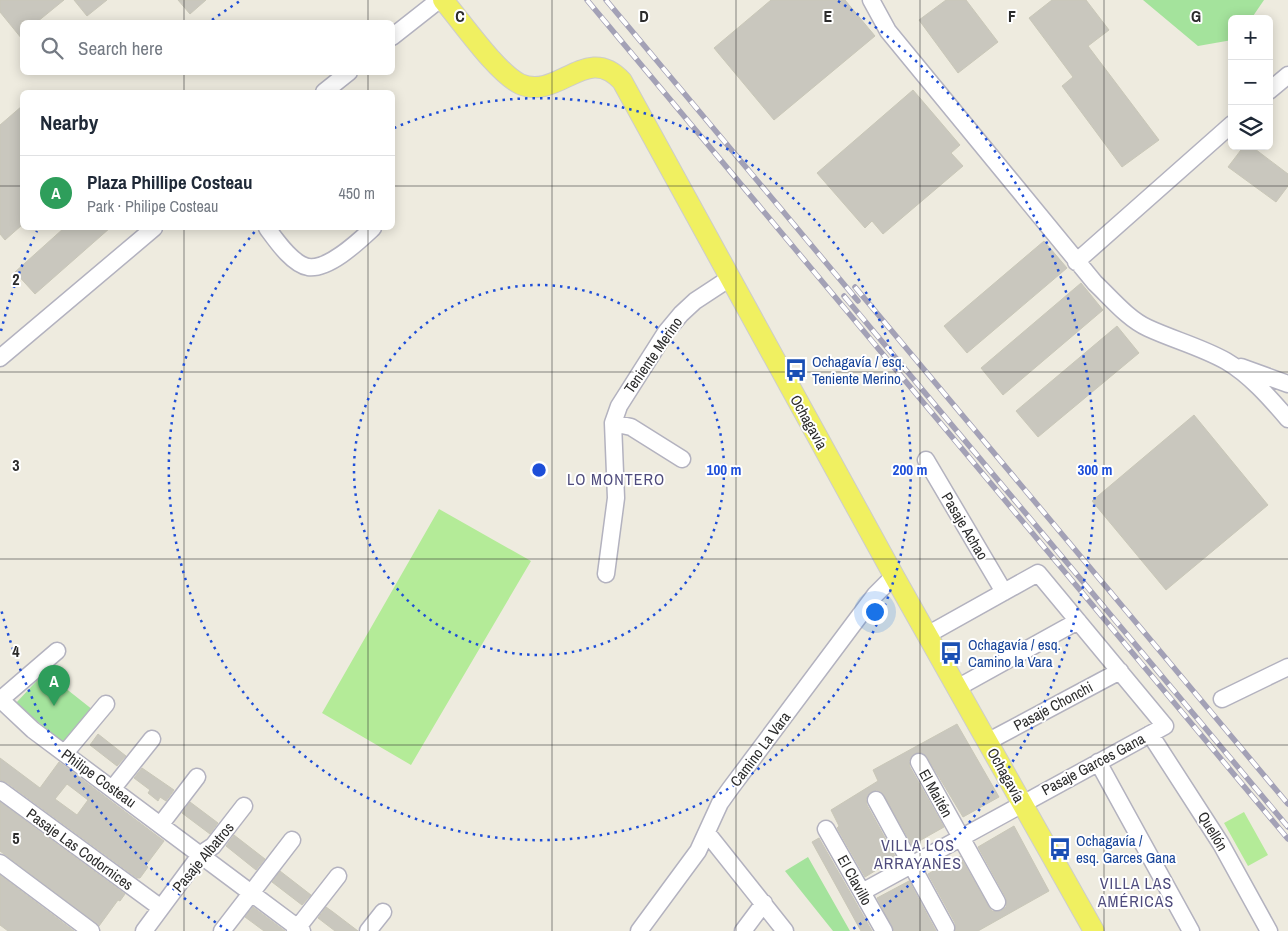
<!DOCTYPE html>
<meta charset="utf-8">
<style>
:root{--surface:#fff;--page:#f2f2f3;--text:#1f2937;--muted:#747a83;--line:#e0e1e3;--accent:#b45309}
body{margin:0;font-family:"Archivo Narrow",sans-serif;background:var(--page);color:var(--text)}
.controls{position:absolute;right:15px;top:15px;display:grid;overflow:hidden;border-radius:8px;box-shadow:0 2px 12px #0003}
.controls button{width:45px;height:45px;display:grid;place-items:center;padding:0;border:0;border-bottom:1px solid var(--line);background:var(--surface);color:var(--text);font:25px sans-serif}
.you{position:absolute;left:874px;top:611px;width:18px;height:18px;margin:-12px;border:4px solid #fff;border-radius:50%;background:#1a73e8;box-shadow:0 0 0 8px #1a73e833}
.badge{display:grid;place-items:center;width:32px;height:32px;border-radius:50%;background:var(--accent);color:#fff;font-size:16px;font-weight:700}
.pin{position:absolute;translate:-50% -41px;filter:drop-shadow(0 1px 2px #0008)}
.pin::after{content:'';position:absolute;top:26px;width:18px;height:15px;background:inherit;clip-path:polygon(0 0,100% 0,50% 100%)}
.list{margin:0;padding:0;list-style:none}
h2{display:flex;justify-content:space-between;align-items:center;height:65px;margin:0;padding:0 20px;font-size:21px}
h2 small{font-size:16px;font-weight:400;color:var(--muted)}
.list li{display:grid;grid-template-columns:32px 1fr auto;gap:15px;align-items:center;box-sizing:border-box;height:75px;padding:0 20px;border-top:1px solid var(--line)}
.list b{display:block;font-size:19px;white-space:nowrap}
.list p{margin:0;font-size:16px;white-space:nowrap;color:var(--muted)}
.list em{font-size:16px;font-style:normal;color:var(--muted)}
.icon{flex:none;width:28px;height:28px;fill:none;stroke:currentColor;stroke-width:2;stroke-linecap:round;stroke-linejoin:round}
.map{position:relative;flex:none;width:1288px;height:931px;overflow:hidden}
.search{position:absolute;background:var(--surface);box-shadow:0 2px 12px #0003;left:20px;top:20px;width:375px;height:55px;display:flex;align-items:center;gap:12px;box-sizing:border-box;padding:0 18px;border-radius:8px;color:var(--muted);font-size:19px}
.panel{position:absolute;background:var(--surface);box-shadow:0 2px 12px #0003;left:20px;top:90px;width:375px;height:140px;border-radius:8px}
.map>svg:first-child{display:block}
.green{fill:#a4e39c}
.pitch{fill:#b4eb98}
.building{fill:#c9c7be;stroke:#c9c7b8;fill-rule:evenodd}
.lines{fill:none;stroke-linecap:round;stroke-linejoin:round}
.minor-casing{stroke:#b3b2bf;stroke-width:19}
.major-casing{stroke:#ccc;stroke-width:22}
.minor{stroke:#fff;stroke-width:16}
.major{stroke:#f0f061;stroke-width:20}
.rail-casing{stroke:#a3a1b6;stroke-width:5.5}
.rail{stroke:#fff;stroke-width:4;stroke-dasharray:11;stroke-linecap:butt}
.grid{fill:none;stroke:#2c2c2c;stroke-width:1;stroke-opacity:0.55}
.ring{fill:none;stroke:#1d4ed8;stroke-width:2.5;stroke-dasharray:2.5 5}
.labels{text-anchor:middle;dominant-baseline:central;stroke-width:4;stroke-linejoin:round;paint-order:stroke}
.street-label{font-size:15px;fill:#2c2c2c;stroke:#fff}
.transit-label{font-size:15px;fill:#164399;stroke:#fff;text-anchor:start}
.neighbourhood-label{font-size:16px;letter-spacing:1px;fill:#4f4c7d;stroke:#fff}
.grid-label{font-size:16px;text-anchor:middle;font-weight:bold;fill:#2c2c2c;stroke:#fff;stroke-width:4;stroke-linejoin:round;paint-order:stroke}
.centre{fill:#1d4ed8;stroke:#fff;stroke-width:2.5}
.ring-label{font-size:15px;text-anchor:middle;font-weight:bold;fill:#1d4ed8;stroke:#fff;stroke-width:4;stroke-linejoin:round;paint-order:stroke}
</style>
<div class="map">
<svg width="1288" height="931" viewBox="0 0 1288 931">
<rect width="100%" height="100%" fill="#eeebdf"/>
<path class="green" d="M1143,0H1264L1251,19H1232V40L1198,46Z
M45,672L93,710L65,745L16,703Z
M808,857L850,931H833L785,871Z"/>
<path class="pitch" d="M439,509L531,561L411,765L322,713Z
M1244,812L1268,855L1248,866L1224,823Z"/>
<path class="building" d="M0,0H64L37,22H22V39L0,12Z
M74,0H107L87,16Z
M178,0H206L190,14Z
M771,0H845L875,36L774,120L714,48Z
M946,0H966L998,42L958,73L919,20Z
M1052,0H1086L1109,30L1088,46L1159,140L1122,167L1062,86L1073,77L1029,18Z
M913,90L960,145L951,153L963,166L883,234L872,221L865,228L817,173Z
M22,106V225L5,240L0,234V125Z
M1244,146H1251L1288,174V186L1276,202L1228,167Z
M64,228H110L35,294L15,272Z
M1044,241L1067,268L967,353L944,326Z
M1081,283L1103,310L1003,395L981,368Z
M1117,326L1139,353L1038,437L1016,411Z
M1194,415L1268,505L1166,590L1092,501Z
M957,724L999,797L963,817L927,757L920,752L914,754L909,761L910,767L944,827L912,845L884,795L877,790L871,792L866,799L867,805L896,858L865,877L837,828L839,826L831,810L878,781L873,770Z
M98,734L126,756L117,766L90,745Z
M0,758L40,788L59,762L164,841L146,865L148,867L140,878H137L6,782L0,780ZM67,784L88,800L77,815L55,799Z
M142,768L174,790L166,801L160,797L158,801L148,793L150,790L134,778Z
M0,802L125,894L120,901L118,900L99,926L0,851Z
M190,802L218,823L210,834L182,813Z
M1014,826L1049,891L978,931H955V923L928,874L960,856L989,907L992,911H1001L1006,907V898L978,847Z
M234,835L265,859L256,870L226,846Z
M819,838L872,931H861L812,842Z
M280,871L311,895L302,905L272,882Z
M0,875L74,931H8L0,925Z
M909,881L936,931H894L877,898Z
M253,907L285,931H264L245,917Z
M326,907L333,912L358,931H335L318,918Z"/>
<g class="lines">
<defs>
<path id="minor" d="M871,0L888,31L1095,283C1111,298 1128,319 1148,328C1174,340 1201,347 1226,361C1250,375 1270,398 1288,419
M392,37L439,0
M1269,91L1288,75
M324,92L349,72
M267,228C276,240 292,264 308,267C329,270 359,241 373,228
M1076,262L1232,124
M0,358L154,228
M1241,367L1288,384
M613,423L631,427L682,459
M926,460L1004,592
M606,574L616,498L613,423L619,406L666,332L681,314L695,301L730,278
M957,688L1078,621
M0,699L33,730L302,931
M1222,699L1288,667
M0,700L57,651
M1150,734L1221,844L1269,931
M987,742L1120,671
M65,753L106,704
M919,762L997,902
M1098,762L1191,931
M113,788L152,739
M0,790L161,908
M876,800L946,928
M161,824L197,777
M826,829L884,931
M707,833L785,931
M0,863L91,931
M862,892L1165,726L1038,573L927,635
M144,931L201,854L213,846L244,806
M222,931L292,840
M295,931L338,876
M368,931L383,912
M639,931L698,851L720,803L730,789L875,595L894,576
M743,931L764,903"/>
<path id="major" d="M443,0C462,22 496,72 520,84C558,101 587,42 622,81L894,576L1094,931"/>
</defs>
<use href="#minor" class="minor-casing"/>
<use href="#major" class="major-casing"/>
<use href="#minor" class="minor"/>
<use href="#major" class="major"/>
<defs>
<path id="rail" d="M587,0L1288,839
M606,0L858,301
M855,287L1288,804
M844,296L1288,827"/>
</defs>
<use href="#rail" class="rail-casing"/>
<use href="#rail" class="rail"/>
</g>
<path class="grid" d="M184,0V22M368,0V22M552,0V931M736,0V931M920,0V931M1104,0V931M184,72V92M368,72V92M0,186H22M392,186H1288M184,228V931M368,228V931M0,372H1288M0,559H1288M0,745H1288"/>
<g class="ring">
<circle cx="539" cy="470" r="185"/>
<path d="M394 128A371 371 0 1 1 257 229"/>
<path d="M228 931A556 556 0 0 1 1 609M1 331A556 556 0 0 1 37 231M212 20A556 556 0 0 1 240 1M838 1A556 556 0 0 1 850 931"/>
</g>
<defs>
<symbol id="bus-bare" viewBox="-9 -9 18 18"><path d="M-5-6H5V4H4V6H2V4H-2V6H-4V4H-5ZM-3.5-4V0h7V-4ZM-3.5 1.2v1.5H-2V1.2ZM2 1.2v1.5H3.5V1.2Z" fill="#1a4fb4" stroke="#fff" stroke-width="2.5" paint-order="stroke"/></symbol>
</defs>
<g fill-rule="evenodd">
<use href="#bus-bare" x="780" y="354" width="32" height="32"/>
<use href="#bus-bare" x="935" y="637" width="32" height="32"/>
<use href="#bus-bare" x="1044" y="833" width="32" height="32"/>
</g>
<g class="labels">
<g class="street-label">
<text transform="translate(653 355) rotate(-55)">Teniente Merino</text>
<text transform="translate(809 422) rotate(61)">Ochagavía</text>
<text transform="translate(965 526) rotate(59)">Pasaje Achao</text>
<text transform="translate(1053 706) rotate(-28)">Pasaje Chonchi</text>
<text transform="translate(760 749) rotate(-53)">Camino La Vara</text>
<text transform="translate(1093 764) rotate(-28)">Pasaje Garces Gana</text>
<text transform="translate(1006 775) rotate(61)">Ochagavía</text>
<text transform="translate(99 778) rotate(36)">Philipe Costeau</text>
<text transform="translate(936 793) rotate(61)">El Maitén</text>
<text transform="translate(1213 831) rotate(59)">Quellón</text>
<text transform="translate(80 849) rotate(36)">Pasaje Las Codornices</text>
<text transform="translate(203 857) rotate(-50)">Pasaje Albatros</text>
<text transform="translate(855 880) rotate(61)">El Clavillo</text>
</g>
<g class="transit-label">
<text x="812" y="361">Ochagavía / esq.<tspan x="812" dy="17">Teniente Merino</tspan></text>
<text x="968" y="644">Ochagavía / esq.<tspan x="968" dy="17">Camino la Vara</tspan></text>
<text x="1076" y="840">Ochagavía /<tspan x="1076" dy="17">esq. Garces Gana</tspan></text>
</g>
<g class="neighbourhood-label">
<text x="616" y="479">LO MONTERO</text>
<text x="918" y="845">VILLA LOS<tspan x="918" dy="18">ARRAYANES</tspan></text>
<text x="1136" y="883">VILLA LAS<tspan x="1136" dy="18">AMÉRICAS</tspan></text>
</g>
</g>
<g class="grid-label">
<text x="460" y="22">C</text>
<text x="644" y="22">D</text>
<text x="828" y="22">E</text>
<text x="1012" y="22">F</text>
<text x="1196" y="22">G</text>
<text x="16" y="285">2</text>
<text x="16" y="471">3</text>
<text x="16" y="657">4</text>
<text x="16" y="844">5</text>
</g>
<circle cx="539" cy="470" r="8" class="centre"/>
<g class="ring-label">
<text x="724" y="475">100 m</text>
<text x="910" y="475">200 m</text>
<text x="1095" y="475">300 m</text>
</g>
</svg>
<div class="controls">
<button>+</button>
<button>−</button>
<button><svg class="icon" aria-label="layers" viewBox="0 0 24 24"><path d="M12 4l9 5-9 5-9-5zM3 14l9 5 9-5"/></svg></button>
</div>
<div class="you"></div>
<div class="pin badge" style="left:54px;top:706px;background:#2e9e5b">A</div>
<div class="search"><svg class="icon" aria-label="search" viewBox="0 0 24 24"><circle cx="10" cy="10" r="6"/><path d="M15 15l6 6"/></svg>Search here</div>
<section class="panel">
<h2>Nearby<small></small></h2>
<ul class="list">
<li><span class="badge" style="background:#2e9e5b">A</span><div><b>Plaza Phillipe Costeau</b><p>Park · Philipe Costeau</p></div><em>450 m</em></li>
</ul>
</section>
</div>
